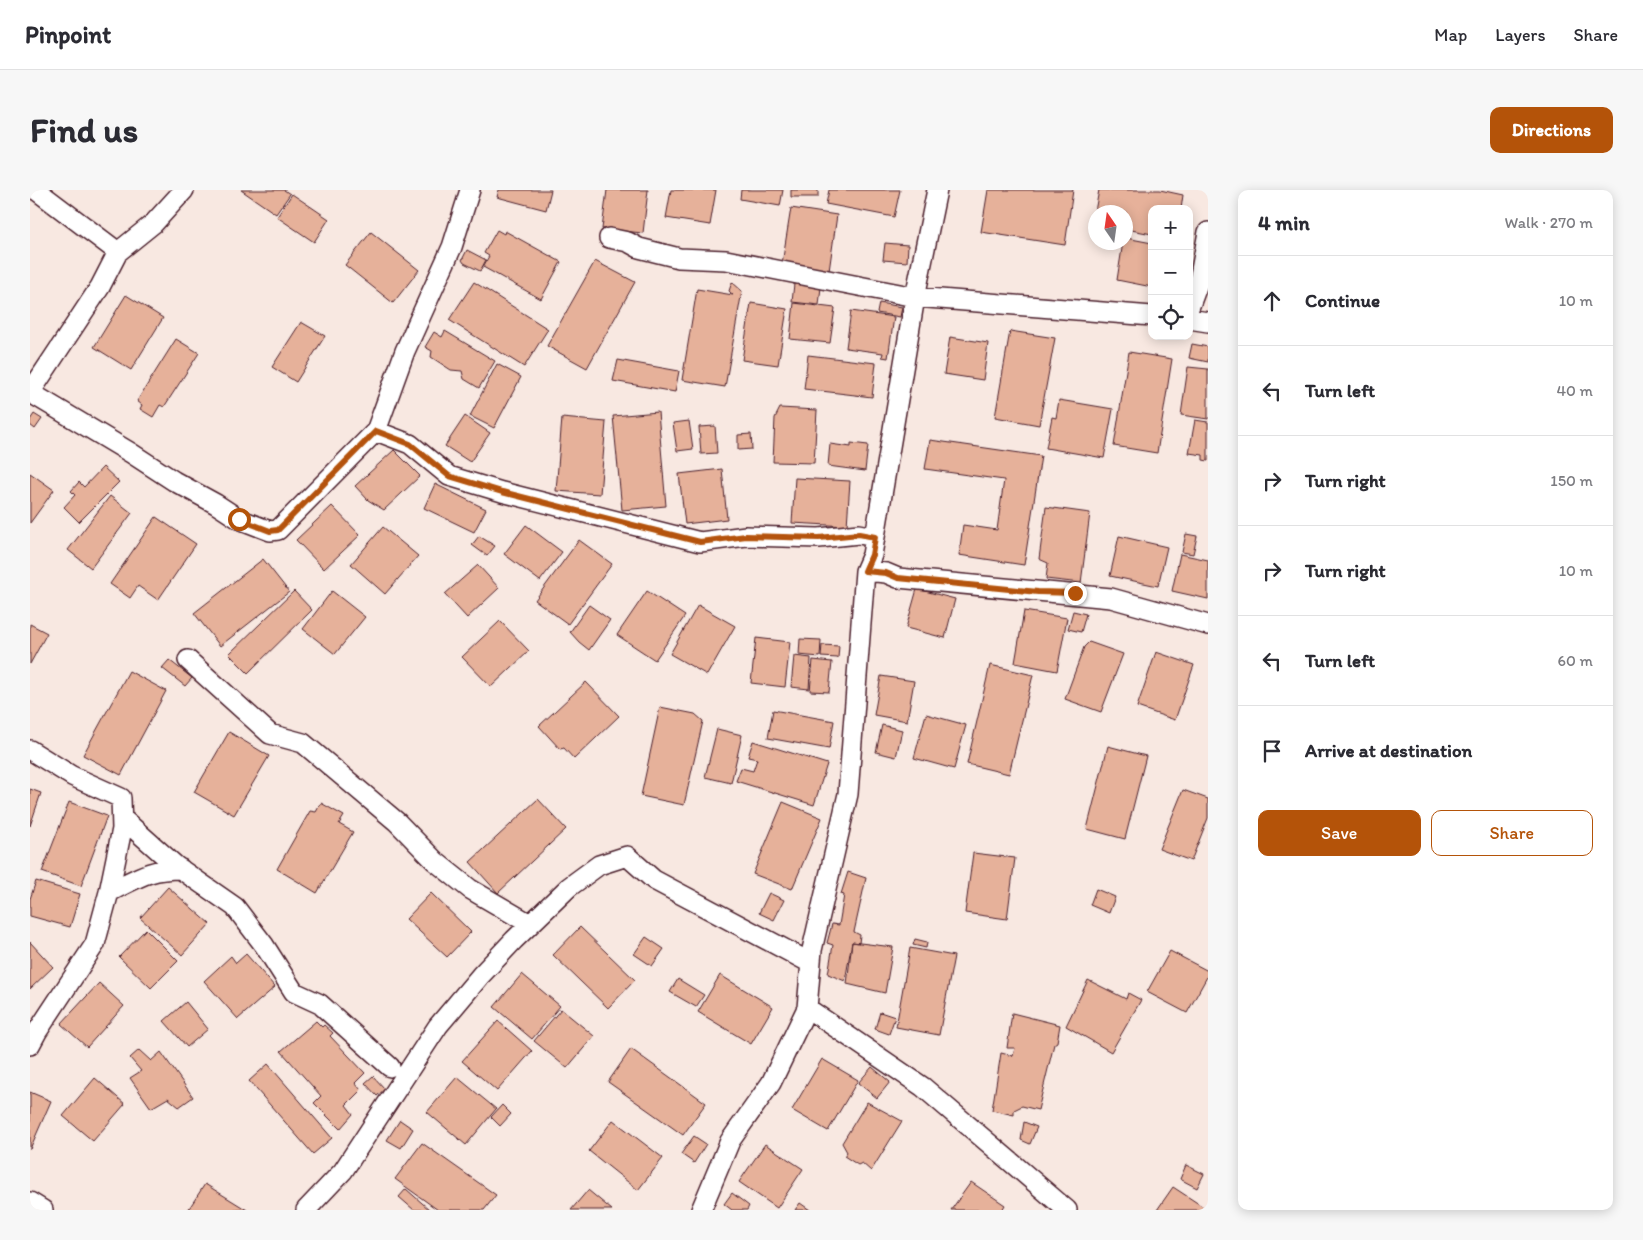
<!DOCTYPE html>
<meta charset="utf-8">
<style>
:root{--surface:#fff;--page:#f7f7f7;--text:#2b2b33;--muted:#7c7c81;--line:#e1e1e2;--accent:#b45309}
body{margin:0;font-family:Itim,sans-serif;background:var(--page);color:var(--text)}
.controls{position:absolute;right:15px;top:15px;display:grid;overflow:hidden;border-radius:10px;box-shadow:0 2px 12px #0003}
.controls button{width:45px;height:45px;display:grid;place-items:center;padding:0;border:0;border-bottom:1px solid var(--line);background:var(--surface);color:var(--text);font:25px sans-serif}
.compass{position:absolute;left:1058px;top:15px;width:45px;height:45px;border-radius:50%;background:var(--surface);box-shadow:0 2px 12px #0003;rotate:347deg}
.stop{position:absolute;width:15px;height:15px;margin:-11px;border:4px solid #b45309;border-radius:50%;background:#fff}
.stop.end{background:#b45309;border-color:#fff;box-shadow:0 1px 5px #0008}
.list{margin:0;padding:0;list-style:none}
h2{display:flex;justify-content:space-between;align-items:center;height:65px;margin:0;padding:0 20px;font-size:21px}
h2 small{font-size:16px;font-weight:400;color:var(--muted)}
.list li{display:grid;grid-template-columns:32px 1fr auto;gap:15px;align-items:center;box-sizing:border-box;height:90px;padding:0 20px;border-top:1px solid var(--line)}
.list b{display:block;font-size:19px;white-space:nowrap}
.list em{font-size:16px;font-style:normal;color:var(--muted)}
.actions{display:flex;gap:10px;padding:15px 20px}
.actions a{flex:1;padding:11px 0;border:1px solid var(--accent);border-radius:10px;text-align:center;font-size:18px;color:var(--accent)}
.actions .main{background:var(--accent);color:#fff}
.icon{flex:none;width:28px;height:28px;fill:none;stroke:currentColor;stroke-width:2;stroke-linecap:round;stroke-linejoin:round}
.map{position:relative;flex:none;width:1178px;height:1020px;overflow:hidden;border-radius:10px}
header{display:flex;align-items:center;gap:30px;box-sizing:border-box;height:70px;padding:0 25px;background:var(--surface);border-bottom:1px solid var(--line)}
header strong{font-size:24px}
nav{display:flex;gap:28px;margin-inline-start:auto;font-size:18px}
.intro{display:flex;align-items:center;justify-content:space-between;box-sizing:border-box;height:120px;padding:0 30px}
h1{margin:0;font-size:35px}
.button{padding:12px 22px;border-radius:10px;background:var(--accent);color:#fff;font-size:18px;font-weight:700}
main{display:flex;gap:30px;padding:0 30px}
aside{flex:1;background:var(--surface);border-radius:10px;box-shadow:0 2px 12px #0003}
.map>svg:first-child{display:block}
.building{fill:#e6b19a;stroke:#4a1f2b}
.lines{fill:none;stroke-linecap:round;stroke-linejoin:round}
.minor-casing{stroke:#4a1f2b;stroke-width:22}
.minor{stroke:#fff;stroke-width:19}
.route{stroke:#b45309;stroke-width:6}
</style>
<header>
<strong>Pinpoint</strong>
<nav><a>Map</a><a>Layers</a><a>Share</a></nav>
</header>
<div class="intro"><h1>Find us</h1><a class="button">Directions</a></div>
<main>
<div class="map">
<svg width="1178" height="1020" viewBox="0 0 1178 1020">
<rect width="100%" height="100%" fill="#f8e8e1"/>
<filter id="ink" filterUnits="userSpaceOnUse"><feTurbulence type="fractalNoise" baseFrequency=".02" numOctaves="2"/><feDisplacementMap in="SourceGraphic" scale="10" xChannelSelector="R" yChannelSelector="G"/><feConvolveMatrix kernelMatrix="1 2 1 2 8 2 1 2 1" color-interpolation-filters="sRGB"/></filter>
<g filter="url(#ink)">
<path class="building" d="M211,0H254L260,4L246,24Z
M469,0H521L516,20L467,7Z
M577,0H618L613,43L572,39Z
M641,0H686L680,35L636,28Z
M711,0H753L750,16L710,9Z
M761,0H788V7H761Z
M799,0H870L864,27L796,14Z
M958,0H1043L1035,55L951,42Z
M1069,0H1130L1153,5L1151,19H1122V44L1096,39V22H1066V33L1063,32Z
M262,4L299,29L284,52L247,27Z
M761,18L807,25L799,81L752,74Z
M467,40L474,44L475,41L531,72L511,109L453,77L459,66L454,63Z
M341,42L389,80L363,113L315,75Z
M1096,48L1122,53V97L1087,90L1093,52H1096Z
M855,53L878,55L877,72L853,70Z
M437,60L456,70L450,81L434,73L432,70Z
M565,71L605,92L557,178L517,156Z
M444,92L518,139L494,177L419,130Z
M702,92L712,101L695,197L652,190L667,99L703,105L699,101Z
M764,94L791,97L789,115L762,112Z
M96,105L133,128L101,180L64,157Z
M721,113L757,119L748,175L712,170Z
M764,113L805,118L800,153L760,149Z
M849,113L872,117L870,127L847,123Z
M821,121L864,127L858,168L852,167L853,163L816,158Z
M271,132L295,146L266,192L242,177Z
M415,141L465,171L449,198L434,189L432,181L421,180L401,167L402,161L395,157L404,142L412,147Z
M980,141L1025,148L1009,235L965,227Z
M920,147L958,153L953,190L914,184Z
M146,149L169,163L134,217L130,215L123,227L110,219L112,215L107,211Z
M1162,154L1178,157V172L1159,168Z
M1099,162L1142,169L1127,263L1084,256Z
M778,165L846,173L842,207L774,199Z
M588,170L649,181L645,202L583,191Z
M467,174L491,187L464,238L440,226Z
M1158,177L1178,179V229L1151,225Z
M1029,210L1083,219L1074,268L1016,258L1022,227L1026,228Z
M750,218L787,220L784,273L743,272L745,228Z
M628,222L636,316L592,320L583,226Z
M4,224L12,229L5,239L0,235V230Z
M435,226L460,243L440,272L415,256Z
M532,228L576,232L570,304L526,301Z
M1165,230L1178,232V271L1173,270V265L1159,263Z
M659,231L663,259L647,261L643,233Z
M685,236L687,263L671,264L669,237Z
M721,244L722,259L708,260V245Z
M900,250L1011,266L994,375L929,365L933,335L967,340L974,290L895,279Z
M821,253L838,255L835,281L798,276L800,254L821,257Z
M364,260L390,286L354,320L338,310L325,296Z
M73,277L89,292L49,332L34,317L45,305L41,301L49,292L54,297Z
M692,279L697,329L655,334L649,284Z
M0,283L24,300L0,333Z
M765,288L820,291L817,336L762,333Z
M405,294L456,319L444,342L394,318Z
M80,306L102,323L61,378L38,360Z
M302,316L330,345L294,379L266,350Z
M1016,317L1060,323L1051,393L1016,389L1018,373L1009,369Z
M126,327L166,354L128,410L108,396L100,408L80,394Z
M496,335L532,362L510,391L474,364Z
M353,337L388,366L355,404L321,374Z
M1156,344L1167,346L1163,364L1152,362Z
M449,346L465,356L457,366L442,355Z
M1089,346L1137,357L1128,396L1080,386Z
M549,350L582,374L538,434L505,410Z
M1150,364L1178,370V409L1142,401Z
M233,369L259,402L190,456L164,423Z
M448,375L469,398L437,428L415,404Z
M887,399L925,409L915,448L876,438Z
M264,401L282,420L218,483L199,464Z
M302,401L335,427L305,464L273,439Z
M617,401L655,426L625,470L587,445Z
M559,415L580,430L559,460L549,452L540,442Z
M668,415L705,436L677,485L640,464Z
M994,421L1037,428L1027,481L985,473Z
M1043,421L1056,424L1051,442L1038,439Z
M470,431L499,461L461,497L432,467Z
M0,434L17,443L0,474Z
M726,448L760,452L755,497L721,493Z
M770,449L791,450L790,467L769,465Z
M1059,452L1093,464L1071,522L1035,509L1054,457Z
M792,455L809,456L808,468L791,467Z
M1126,462L1164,475L1145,530L1107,517Z
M764,466L781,468L779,499L761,497Z
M139,470L162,488L155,496L132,478Z
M783,470L802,472L799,502L780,501Z
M960,475L1003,485L979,584L937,574Z
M99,481L136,501L91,585L53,565Z
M851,486L884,491L877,531L844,525Z
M556,492L589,526L544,569L534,558L530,559L509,536Z
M630,517L665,524L673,531L654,615L611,606Z
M743,520L804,531L799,559L738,548Z
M896,524L936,535L924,579L884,568Z
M852,535L872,540L866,567L846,562Z
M687,539L712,545L701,593L675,587Z
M199,542L239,566L204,625L164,602Z
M723,551L797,574L784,615L706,591L711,578L723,581L727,569L718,567Z
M1078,556L1116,566L1095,649L1057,639Z
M0,599L11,603L0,636Z
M1153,600L1178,609V628L1161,671L1129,659Z
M508,609L536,639L468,703L440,672Z
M39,612L77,626L51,696L12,682Z
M753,612L792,628L762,699L723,684Z
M291,613L314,626L309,634L323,642L287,703L247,679L280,621L286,622Z
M943,663L985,668L977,729L935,723Z
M818,682L836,688L824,742L830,745L829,753L822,752L815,791L798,784L803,755L797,753L802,734L809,735L814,705L811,704Z
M6,691L50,704L40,737L0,726V709Z
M138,697L180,734L152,765L110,728Z
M1066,699L1085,707L1079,723L1060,715Z
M401,703L441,742L417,767L376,729Z
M739,703L754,710L744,730L729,723Z
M550,737L605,790L578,818L523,765Z
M116,739L148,771L121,798L89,767Z
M616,747L634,759L622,776L604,764Z
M885,749L897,752L896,758L883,755Z
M0,752L23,777L0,799Z
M822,752L863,757L855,803L817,794Z
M880,758L924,766L909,845L866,837Z
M1140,761L1178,781V785L1157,823L1117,802Z
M216,764L245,797L208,829L174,791L201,766L206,773Z
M492,784L530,816L502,849L464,817Z
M690,785L743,817L721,854L668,822Z
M648,789L674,805L666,817L640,802Z
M1058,790L1096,809L1098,803L1111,810L1081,862L1036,836Z
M69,793L94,816L57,857L31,834Z
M156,812L178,839L157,857L134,831Z
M531,819L564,846L537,878L504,851Z
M850,822L865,827L859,844L845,839Z
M982,823L1030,835L1027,852L1024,854L1008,920L992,916L984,920V925L962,920L971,863L983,866L985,858H977Z
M286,831L292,837L294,835L303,843L300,846L335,883L325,893L331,900L316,915L323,924L310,939L284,913L291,906L251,861Z
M468,831L502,861L467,901L432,871Z
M601,859L676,913L653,945L578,892Z
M109,860L121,871L131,862L163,907L149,917L138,908L121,918L100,888L111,881L100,868Z
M792,869L828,890L798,941L762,920Z
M238,874L302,948L283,964L219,891Z
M842,877L860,892L847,908L828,893Z
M343,886L355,899L347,906L335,893Z
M427,887L466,919L436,955L397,922Z
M65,888L95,914L63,951L33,926Z
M0,902L21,911L0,959Z
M837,912L872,931L841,981L832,973L828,975L814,966L817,962L812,953Z
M472,915L481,924L470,936L461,927Z
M370,930L383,939L371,958L357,950Z
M583,930L633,968L608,1000L559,961Z
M994,932L1007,937L1000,954L991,950Z
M664,946L676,954L664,973L651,964Z
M392,953L466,1005L454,1020H408L365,989Z
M735,954L773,979L747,1018L709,992Z
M1156,975L1174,984L1167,998L1150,989Z
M941,992L975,1015L972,1020H921Z
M175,994L217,1020H158Z
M1143,997L1175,1018L1173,1020H1127Z
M376,999L400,1020H384L369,1007Z
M558,1000L582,1020H541Z
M702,1003L719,1016L717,1020H702L694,1014Z
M770,1013L780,1020H765Z"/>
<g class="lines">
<defs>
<path id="minor" d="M6,0L88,62
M579,48L598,52L609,58L649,68L696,70L885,107L1122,126
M1159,118L1169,91L1178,42
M1159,129L1178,132
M0,203L70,97L88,62L124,33L154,0
M1,203L101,263L144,291L186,314L209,329L240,341L248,340L346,241L375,161L422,57L440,0
M346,241L380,254L419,286L472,302L670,352L716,346L789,348L829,344L845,347
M835,381L856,383L868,388L1081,408L1178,435
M158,470L240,544L273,553L367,632L405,671L440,699L500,734
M0,560L42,586L91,608L92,639L79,702L65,754L7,842L0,855
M92,628L146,676L205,717L234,755L264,802L290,814L360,877
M79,702C108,688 118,679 151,679
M777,818L893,897L1037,1020
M0,1012L13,1020
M276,1020L313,981L408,836L451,785L484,750L539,697L569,675L597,666L624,690L775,770
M671,1020L700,951L741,893L777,818L782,760L818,604L835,381L842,365L885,107L907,0"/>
</defs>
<use href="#minor" class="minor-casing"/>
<use href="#minor" class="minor"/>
</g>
</g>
<g class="lines" filter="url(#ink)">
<path class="route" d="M209,329L240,341L248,340L346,241L380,254L419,286L472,302L670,352L716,346L789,348L829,344L845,347L842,365L835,381L856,383L868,388L1008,402L1045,403"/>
</g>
</svg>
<div class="controls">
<button>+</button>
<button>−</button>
<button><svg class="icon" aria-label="locate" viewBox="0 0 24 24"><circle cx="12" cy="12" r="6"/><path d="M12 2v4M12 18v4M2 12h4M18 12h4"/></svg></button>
</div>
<svg class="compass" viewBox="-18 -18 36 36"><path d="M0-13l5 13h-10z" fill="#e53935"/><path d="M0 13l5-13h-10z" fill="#7c7c81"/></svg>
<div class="stop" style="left:209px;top:329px"></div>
<div class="stop end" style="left:1045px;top:403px"></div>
</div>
<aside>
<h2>4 min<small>Walk · 270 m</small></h2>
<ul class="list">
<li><svg class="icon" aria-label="ahead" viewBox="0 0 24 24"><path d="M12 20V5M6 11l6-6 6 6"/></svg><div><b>Continue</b></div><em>10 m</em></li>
<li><svg class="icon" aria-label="left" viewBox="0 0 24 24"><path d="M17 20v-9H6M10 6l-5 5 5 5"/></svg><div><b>Turn left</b></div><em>40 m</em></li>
<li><svg class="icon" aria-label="right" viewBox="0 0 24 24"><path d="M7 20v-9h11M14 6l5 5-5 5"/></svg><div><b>Turn right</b></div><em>150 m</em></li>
<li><svg class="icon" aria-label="right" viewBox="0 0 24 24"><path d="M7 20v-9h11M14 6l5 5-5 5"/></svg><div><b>Turn right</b></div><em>10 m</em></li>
<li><svg class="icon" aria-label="left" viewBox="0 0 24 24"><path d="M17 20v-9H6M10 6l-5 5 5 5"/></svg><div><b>Turn left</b></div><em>60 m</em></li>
<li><svg class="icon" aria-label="arrive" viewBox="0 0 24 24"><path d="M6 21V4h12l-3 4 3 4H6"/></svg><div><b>Arrive at destination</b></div></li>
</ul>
<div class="actions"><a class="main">Save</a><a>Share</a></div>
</aside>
</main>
